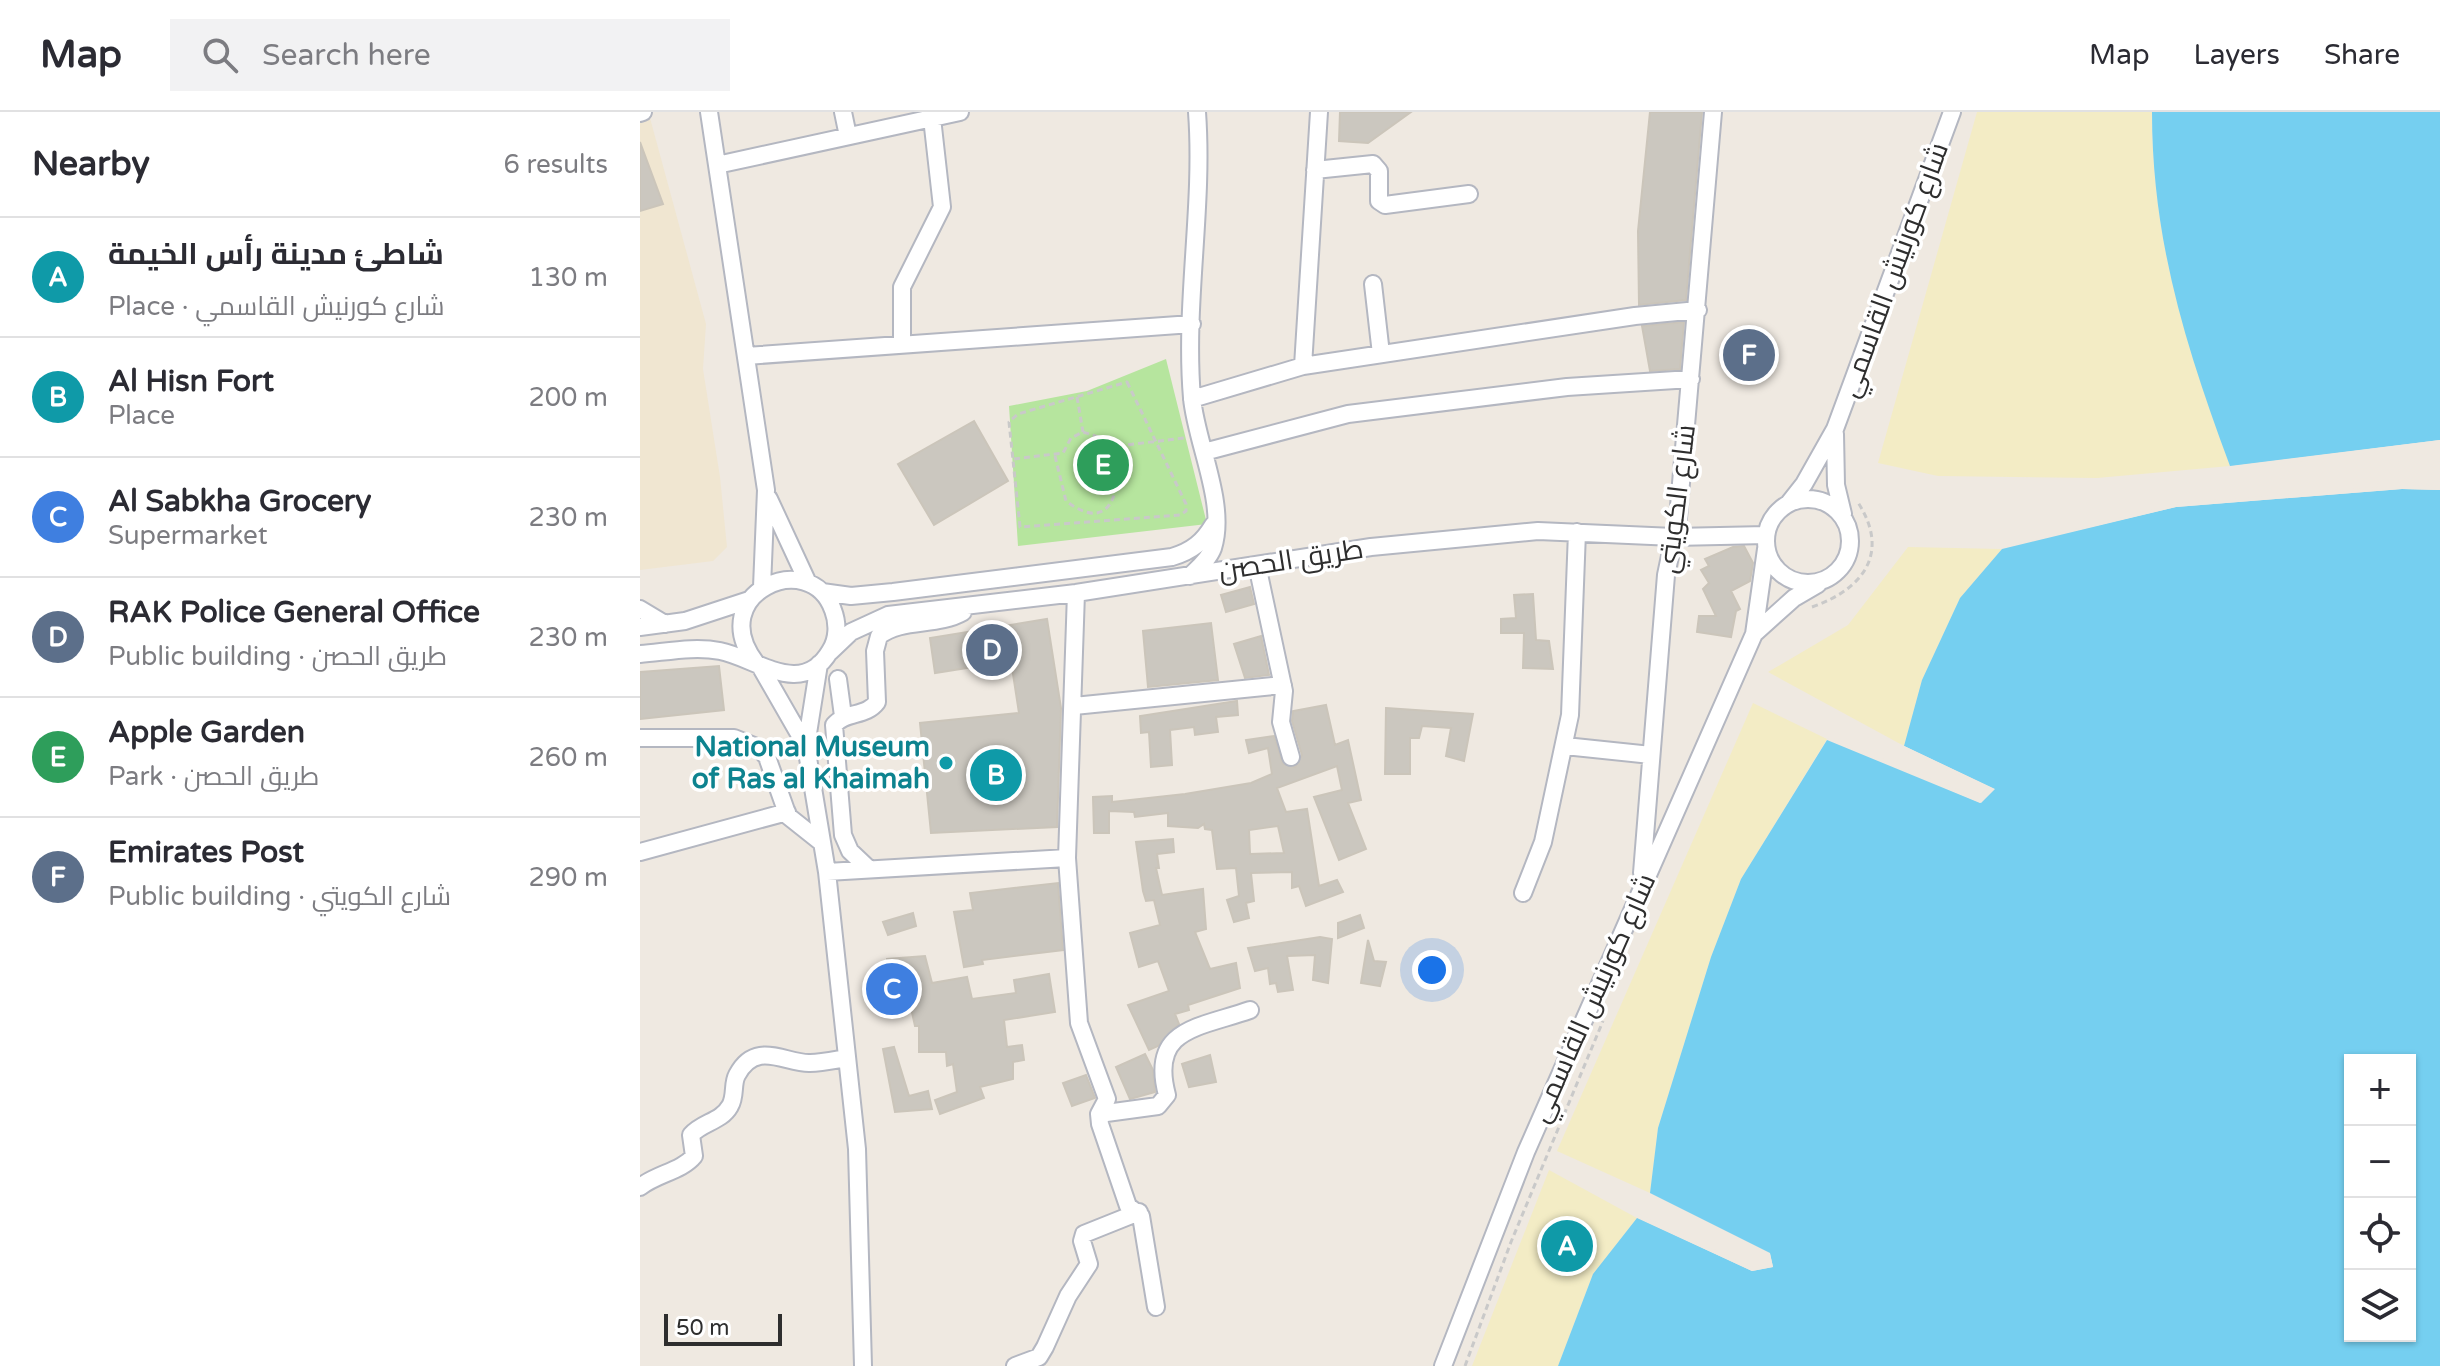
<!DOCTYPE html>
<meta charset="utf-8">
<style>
:root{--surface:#fff;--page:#f2f2f3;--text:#2b2b33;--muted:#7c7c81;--line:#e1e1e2;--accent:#ea580c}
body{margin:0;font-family:"Varela Round",Cairo,sans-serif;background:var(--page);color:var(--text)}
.controls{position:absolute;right:24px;bottom:24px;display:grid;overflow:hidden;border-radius:0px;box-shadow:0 2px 6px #0004}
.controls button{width:72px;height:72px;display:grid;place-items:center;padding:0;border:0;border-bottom:2px solid var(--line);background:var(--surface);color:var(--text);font:40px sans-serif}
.scale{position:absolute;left:24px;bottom:20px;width:118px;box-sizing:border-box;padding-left:8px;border:4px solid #2e2e2e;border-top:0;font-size:22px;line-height:28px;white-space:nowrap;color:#2e2e2e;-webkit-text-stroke:6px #fff;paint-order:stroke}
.you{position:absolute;left:792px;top:858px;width:28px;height:28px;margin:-20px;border:6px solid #fff;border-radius:50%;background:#1a73e8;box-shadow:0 0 0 12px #1a73e833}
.badge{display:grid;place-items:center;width:52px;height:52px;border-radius:50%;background:var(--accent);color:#fff;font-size:26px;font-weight:700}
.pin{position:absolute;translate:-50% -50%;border:4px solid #fff;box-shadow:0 2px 8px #0006}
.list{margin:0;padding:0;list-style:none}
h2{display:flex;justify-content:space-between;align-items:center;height:104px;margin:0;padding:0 32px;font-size:34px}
h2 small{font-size:26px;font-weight:400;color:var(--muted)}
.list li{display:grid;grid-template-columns:52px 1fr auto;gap:24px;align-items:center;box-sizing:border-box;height:120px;padding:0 32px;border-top:2px solid var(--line)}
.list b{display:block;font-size:30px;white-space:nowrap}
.list p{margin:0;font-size:26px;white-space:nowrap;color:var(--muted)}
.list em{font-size:26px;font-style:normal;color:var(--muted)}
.icon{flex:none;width:44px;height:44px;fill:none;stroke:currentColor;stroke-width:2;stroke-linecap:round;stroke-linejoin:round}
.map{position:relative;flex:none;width:1800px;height:1254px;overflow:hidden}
header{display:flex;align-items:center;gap:48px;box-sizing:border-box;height:112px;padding:0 40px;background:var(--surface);border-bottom:2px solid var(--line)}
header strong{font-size:38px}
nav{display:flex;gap:44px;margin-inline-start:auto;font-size:28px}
.search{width:560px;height:72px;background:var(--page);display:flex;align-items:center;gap:20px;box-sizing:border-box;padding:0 28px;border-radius:0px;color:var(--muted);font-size:30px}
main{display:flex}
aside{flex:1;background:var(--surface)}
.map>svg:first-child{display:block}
.education{fill:#f0e6d1}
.green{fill:#b6e59e}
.sand{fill:#f3ecc5}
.water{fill:#75cff0;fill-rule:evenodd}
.pier{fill:#efe9e1}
.building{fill:#cbc7bf;stroke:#cbc5ba;stroke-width:2;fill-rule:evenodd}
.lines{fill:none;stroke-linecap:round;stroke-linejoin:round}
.minor-casing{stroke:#b4b7c1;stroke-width:20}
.path{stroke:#c9c9c9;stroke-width:3;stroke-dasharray:6 4;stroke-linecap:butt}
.minor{stroke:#fff;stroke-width:16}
.culture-dot{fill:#0f9aa8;stroke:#fff;stroke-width:3}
.labels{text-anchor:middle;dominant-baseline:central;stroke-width:7;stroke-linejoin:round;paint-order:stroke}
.street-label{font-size:28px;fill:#2e2e2e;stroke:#fff}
.culture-label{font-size:28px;font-weight:bold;fill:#0d838f;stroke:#fff;text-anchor:end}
</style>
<header>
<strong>Map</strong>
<div class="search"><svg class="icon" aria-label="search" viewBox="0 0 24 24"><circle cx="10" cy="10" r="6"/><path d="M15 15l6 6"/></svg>Search here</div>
<nav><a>Map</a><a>Layers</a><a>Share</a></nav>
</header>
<main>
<aside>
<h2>Nearby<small>6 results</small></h2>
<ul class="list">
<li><span class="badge" style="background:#0f9aa8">A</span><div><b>شاطئ مدينة رأس الخيمة</b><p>Place · شارع كورنيش القاسمي</p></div><em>130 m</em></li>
<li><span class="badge" style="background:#0f9aa8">B</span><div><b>Al Hisn Fort</b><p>Place</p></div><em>200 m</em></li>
<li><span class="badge" style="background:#3f7fe0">C</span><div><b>Al Sabkha Grocery</b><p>Supermarket</p></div><em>230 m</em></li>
<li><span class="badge" style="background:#5c6f8a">D</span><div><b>RAK Police General Office</b><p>Public building · طريق الحصن</p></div><em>230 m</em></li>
<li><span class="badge" style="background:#2e9e5b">E</span><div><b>Apple Garden</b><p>Park · طريق الحصن</p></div><em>260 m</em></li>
<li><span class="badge" style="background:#5c6f8a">F</span><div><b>Emirates Post</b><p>Public building · شارع الكويتي</p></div><em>290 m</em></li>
</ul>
</aside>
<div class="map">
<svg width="1800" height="1254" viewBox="0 0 1800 1254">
<rect width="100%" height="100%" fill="#efe9e1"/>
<path class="education" d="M10,6L66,212L63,257L80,365L87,435L73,449L0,458V8Z"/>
<path class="green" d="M526,247L567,412L378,434L369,294L447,279Z"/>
<path class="sand" d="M1337,0H1512C1512,133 1547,232 1590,354L1457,366L1298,364L1238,351Z
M1268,435L1362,437L1320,486L1282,568L1264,634L1128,560L1208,513Z
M1113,591L1187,627L1101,767L1071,845L1018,1016L1010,1081L917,1039Z
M909,1058L997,1106L953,1162L918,1254H832Z"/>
<path class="water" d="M1512,0H1800V328L1590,354C1546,235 1512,129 1512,0Z
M1762,377L1800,378V1254H918L953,1162L997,1106L1112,1159L1133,1155L1130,1141L1010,1081L1018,1016L1071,845L1101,767L1187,628L1340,691L1354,677L1264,634L1282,568L1320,486L1362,437L1536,395ZM1710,948H1770V1224H1710Z"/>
<path class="pier" d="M1800,328V332L1754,338L1591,358L1586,355Z
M1762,373L1800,374V378L1762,377L1536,395L1357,437L1536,391Z
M1189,624L1340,687L1348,678L1262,638L1260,632L1355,677L1341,691L1184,625Z
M1006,1080L1130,1142L1133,1155L1112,1159L994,1104L999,1102L1112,1155L1128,1152L1126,1144L1008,1085Z"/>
<path class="building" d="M700,0H771L728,31L699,29Z
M1010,0H1062L1046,188L999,193L998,119Z
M0,30L23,92L0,99Z
M1044,210L1040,257L1010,259L1002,214Z
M334,309L368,369L294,413L258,352Z
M1104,434L1113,451L1110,469L1091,479L1100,497L1096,499L1091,525L1057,520L1059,504H1076L1063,477L1069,471L1061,458L1069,454L1065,447L1093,435Z
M610,475L614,492L586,500L581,483Z
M893,482L896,528L909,529L913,557L883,556L884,521H861V507L876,506L874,483Z
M407,507L421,596L417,715L291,721L280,611L379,601L371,549L295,561L290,526Z
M571,511L578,568L508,575L503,519Z
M621,524L629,563L605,566L594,532Z
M79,554L84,598L0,607V560Z
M597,589L598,603L576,605L578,620L555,623L554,615L530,618L532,653L511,655L509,620L501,621L500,604Z
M686,593L695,633L708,628L721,688L708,691L726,737L699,748L674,685L702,678L697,654L637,676L646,700L667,697L679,774L697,768L703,780L666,794L659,774L652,776V760L611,761L614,789L606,791L609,806L594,810L587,788L599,784L596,756L577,757L572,718L565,717L564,712L558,716L528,714V701L495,705L494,700L469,699V721H454L453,685L472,684V690L545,682L611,671L632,662L628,636L609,641L606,628L634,624L643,652L655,655L662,643L652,609L653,599ZM638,714L644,741L610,742L609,718Z
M746,596L833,602L824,649L806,644L811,616L782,614L779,626H770V662H745Z
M533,727L534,740L517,742L519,756H516L522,783L563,777L566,817L555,820L570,857L596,851L600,876L548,893L549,898L535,902L539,912L518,934L509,938L488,893L529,879L518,849L499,855L490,821L520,813L514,788L506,789L503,779L496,730Z
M418,771L423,838L342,848L343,852L324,855L314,800L333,798L330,781Z
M273,801L276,814L248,823L243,810Z
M720,803L724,816L698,826V811Z
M680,825L692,827L688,871L673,868L675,843L647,844L653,878L638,880L636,871L630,872L628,856L615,859L608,836Z
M728,828L734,849L746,850L740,874L721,871Z
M285,844L292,871L327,865L332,887L376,881L374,868L409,862L415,900L364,908L367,935L382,933L384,948L373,950V967L340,975L344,986L300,1002L295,988L317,980L313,952L307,954L306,940H279V914H275L267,878L252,881L247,847Z
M254,935L269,984L288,979L292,997L255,1000L243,937Z
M505,942L513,958L515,980L490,987L476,955Z
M570,943L576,970L549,975L542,952Z
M446,963L455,986L432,994L423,971Z"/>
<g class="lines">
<defs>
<path id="minor" d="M69,0L126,378L122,475
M203,0L208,24
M0,1L3,0
M77,53L320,0
M675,58L733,52L739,59V89L745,93L829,82
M733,172L741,242
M262,233V175L302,95L292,6
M106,244L552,212
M663,254L995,204L1058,198
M552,287L663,254L679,0
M1195,322L1196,373L1203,402
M564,340L708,302L927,275L1051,267
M1126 429a42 42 0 1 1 84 0a42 42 0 1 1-84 0Z
M129,387L168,471
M1149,391L1164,372L1195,317L1312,0
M617,453L644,579L641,610L651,645
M550,464C558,456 569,447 573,436C587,392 556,331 552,286C544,191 564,95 557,0
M182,480L211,484L253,480L532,445C552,439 563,430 573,413
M0,497L25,512
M0,515L45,509L109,488
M1115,521L1154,486L1178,472
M190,540L211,520L248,503L436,481L731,435L898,419L1034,425L1126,423
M0,542C26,540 54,534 80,539C116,546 162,587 190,539C198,527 198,511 193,498C170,434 63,482 116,551
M120,554L166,634L187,760L217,1037L223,1254
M198,567L203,604
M434,594L643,573
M0,626H94L119,636L127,645L148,704L182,731
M166,634L179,552
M925,634L1011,643
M0,740L147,700
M427,746L439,911L467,987L459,1002L460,1012L488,1094L501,1104L516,1195
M229,757L210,739L203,723L194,613C206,599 226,605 237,590L235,539L239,524C262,506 297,515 323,500
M187,760L427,746L436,481
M1002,761L1026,463L1038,406L1073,0
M883,781L903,730L930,603L937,420
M459,1002L518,994L527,983C509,916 559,916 610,898
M0,1075C16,1062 42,1059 54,1044L51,1023C62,1010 81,1010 90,994C96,984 92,972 97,963C116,927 146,952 170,951C182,951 195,948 207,946
M375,1254L399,1245L405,1235L428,1184L449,1152L442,1129L444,1122L499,1100
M803,1254L886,1040L1114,522L1126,437"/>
</defs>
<use href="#minor" class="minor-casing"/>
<path class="path" d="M487,270L546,392V399L540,403L380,415L369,310L378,302Z
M437,285L443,320
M415,344L426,389C475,426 482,370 476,334
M374,347L423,341L431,326L443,320L462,326L470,335L544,326
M1172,495C1224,477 1251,440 1217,389
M825,1254L871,1130L963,909"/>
<use href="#minor" class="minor"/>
</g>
<circle class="culture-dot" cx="306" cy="651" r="8"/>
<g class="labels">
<g class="street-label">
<text transform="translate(1254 158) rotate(-70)">شارع كورنيش القاسمي</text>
<text transform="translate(1037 387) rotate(-83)">شارع الكويتي</text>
<text transform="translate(651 448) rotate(-9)">طريق الحصن</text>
<text transform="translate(953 886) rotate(-66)">شارع كورنيش القاسمي</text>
</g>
<g class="culture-label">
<text x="290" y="635">National Museum<tspan x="290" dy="32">of Ras al Khaimah</tspan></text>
</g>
</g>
</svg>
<div class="controls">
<button>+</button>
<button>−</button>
<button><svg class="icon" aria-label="locate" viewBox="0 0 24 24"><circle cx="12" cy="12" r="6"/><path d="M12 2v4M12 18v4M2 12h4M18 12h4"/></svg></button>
<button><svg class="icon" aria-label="layers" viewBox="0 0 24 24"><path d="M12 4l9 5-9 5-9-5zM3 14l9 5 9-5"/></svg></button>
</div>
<div class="scale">50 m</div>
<div class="you"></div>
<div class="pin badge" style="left:927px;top:1134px;background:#0f9aa8">A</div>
<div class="pin badge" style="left:356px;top:663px;background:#0f9aa8">B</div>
<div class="pin badge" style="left:252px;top:877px;background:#3f7fe0">C</div>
<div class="pin badge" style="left:352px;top:538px;background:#5c6f8a">D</div>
<div class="pin badge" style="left:463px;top:353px;background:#2e9e5b">E</div>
<div class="pin badge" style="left:1109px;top:243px;background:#5c6f8a">F</div>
</div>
</main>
